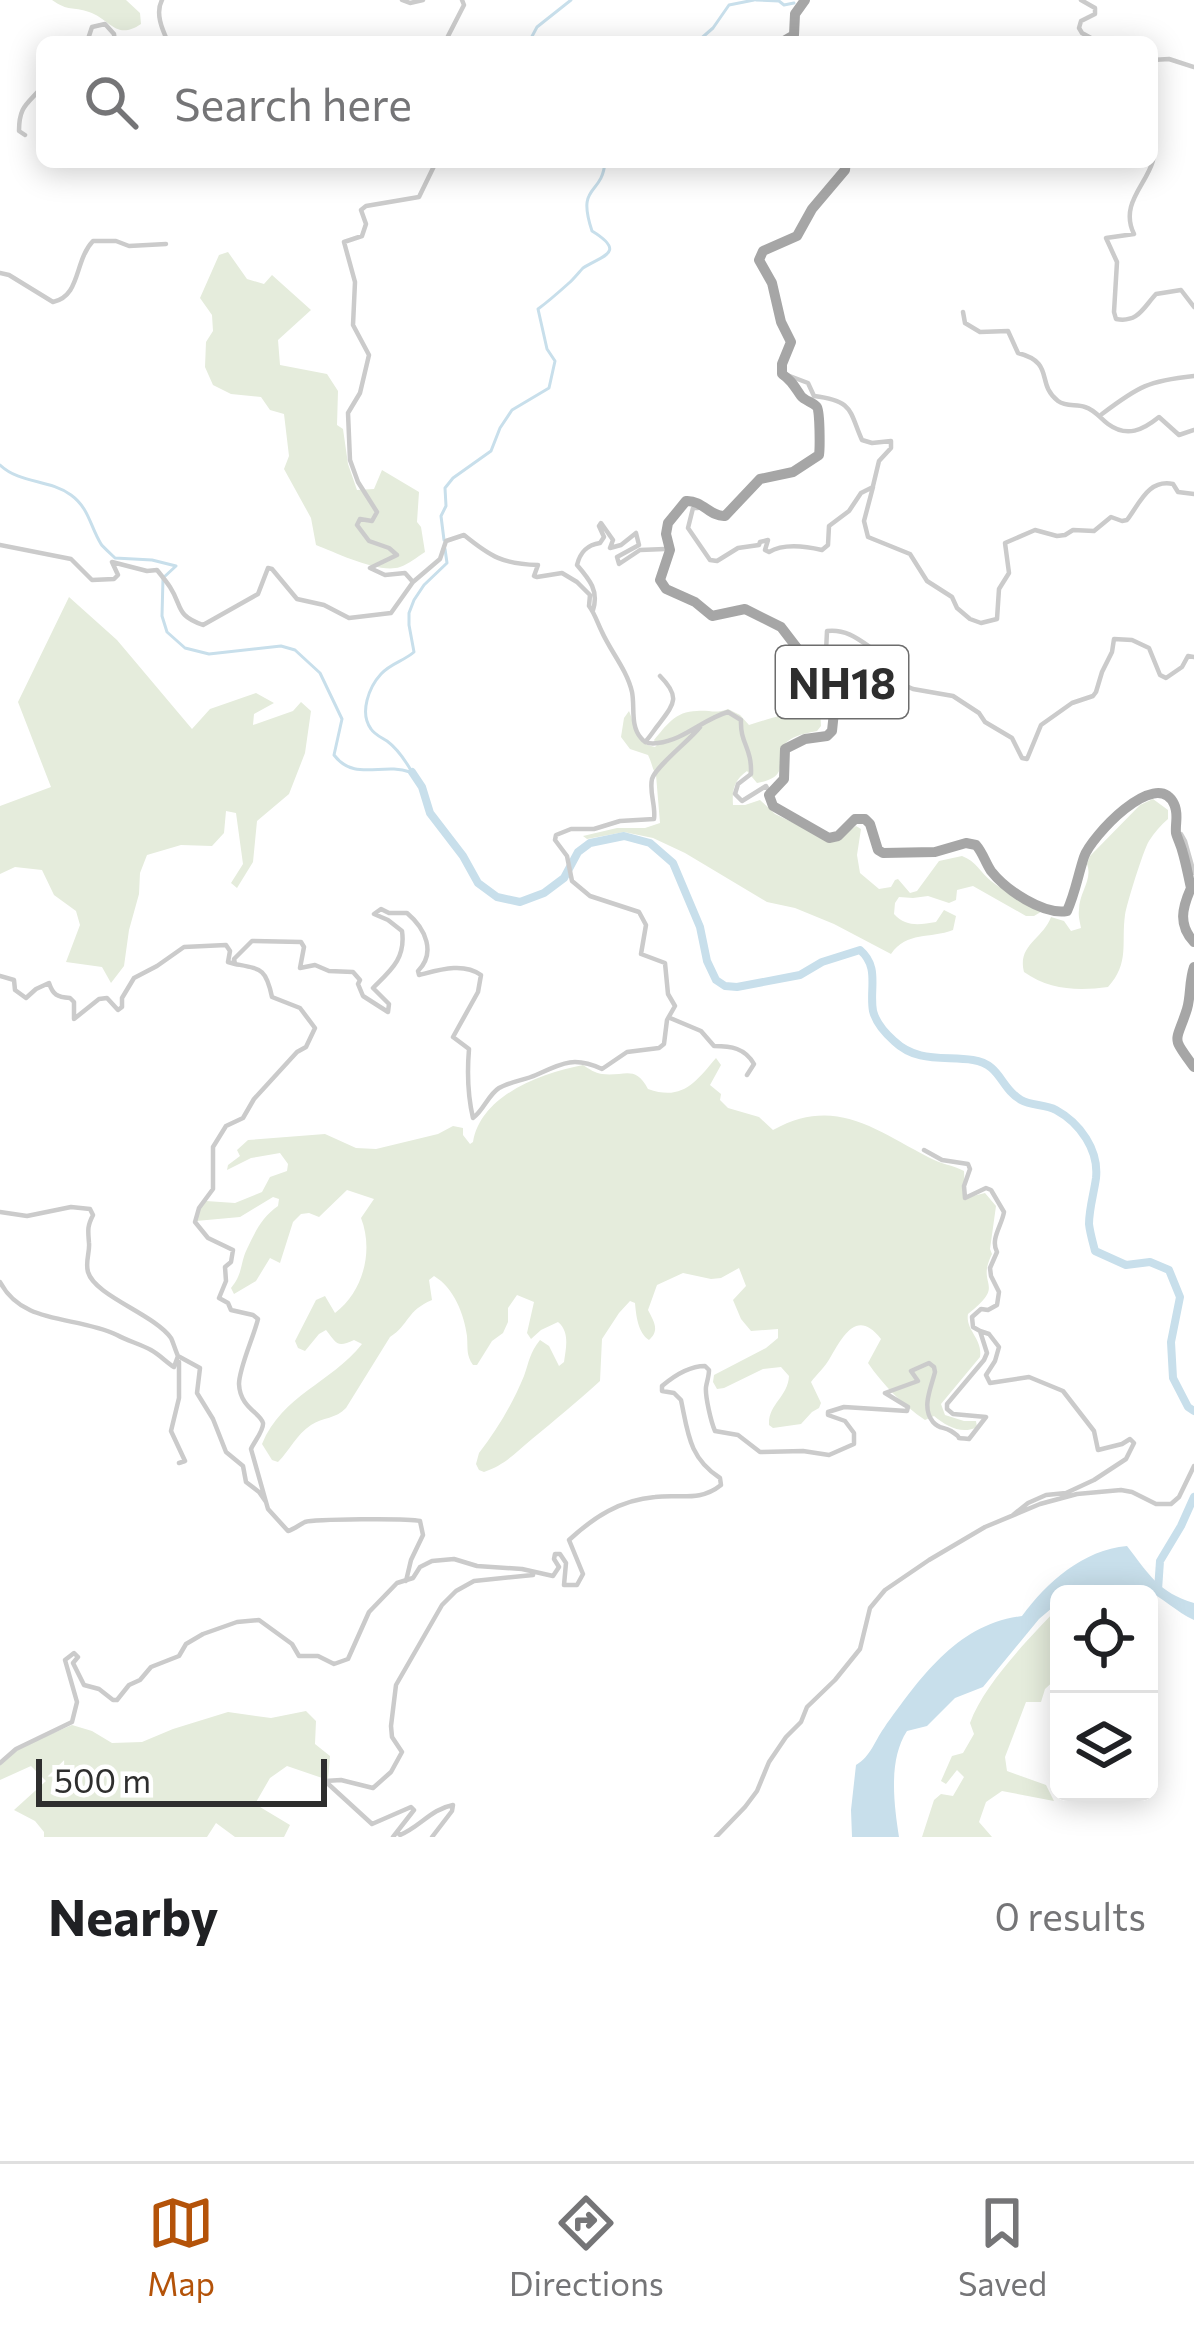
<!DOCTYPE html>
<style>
:root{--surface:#fff;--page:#f2f2f2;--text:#202124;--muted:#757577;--line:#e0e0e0;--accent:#b45309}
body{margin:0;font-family:Commissioner,sans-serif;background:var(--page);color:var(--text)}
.controls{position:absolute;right:36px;bottom:36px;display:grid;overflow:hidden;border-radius:18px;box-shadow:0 6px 30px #0003}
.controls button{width:108px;height:108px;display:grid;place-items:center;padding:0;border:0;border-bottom:3px solid var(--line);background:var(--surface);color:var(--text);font:60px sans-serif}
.scale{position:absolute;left:36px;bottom:30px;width:291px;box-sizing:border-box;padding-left:12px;border:6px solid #2e2e2e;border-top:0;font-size:33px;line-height:42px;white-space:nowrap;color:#2e2e2e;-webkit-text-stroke:9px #fff;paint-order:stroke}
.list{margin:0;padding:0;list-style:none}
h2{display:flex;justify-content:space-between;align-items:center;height:156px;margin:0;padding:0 48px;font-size:51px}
h2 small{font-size:39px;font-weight:400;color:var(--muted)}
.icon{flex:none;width:66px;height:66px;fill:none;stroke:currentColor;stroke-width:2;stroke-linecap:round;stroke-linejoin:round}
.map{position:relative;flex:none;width:1194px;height:1837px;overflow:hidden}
.search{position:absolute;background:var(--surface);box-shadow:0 6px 30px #0003;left:36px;right:36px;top:36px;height:132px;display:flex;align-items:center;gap:30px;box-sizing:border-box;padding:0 42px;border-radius:18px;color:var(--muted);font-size:45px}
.sheet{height:324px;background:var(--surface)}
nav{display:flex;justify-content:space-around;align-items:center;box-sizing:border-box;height:168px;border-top:3px solid var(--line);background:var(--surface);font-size:33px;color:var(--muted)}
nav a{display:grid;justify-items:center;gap:6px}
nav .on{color:var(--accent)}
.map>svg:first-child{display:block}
.green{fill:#e5ecdc}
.water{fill:#c8dfeb}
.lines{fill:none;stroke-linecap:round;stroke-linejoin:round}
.stream{stroke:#c8dfeb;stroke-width:3}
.river{stroke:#c8dfeb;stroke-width:8}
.minor{stroke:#cbcbcb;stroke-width:4.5}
.primary{stroke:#a6a6a6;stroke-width:10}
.labels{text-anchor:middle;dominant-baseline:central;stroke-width:12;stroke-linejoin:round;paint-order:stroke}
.shield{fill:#fff;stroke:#6d6d6d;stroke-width:3}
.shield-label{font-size:42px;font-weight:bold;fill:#2e2e2e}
</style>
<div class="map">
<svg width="1194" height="1837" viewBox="0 0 1194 1837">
<rect width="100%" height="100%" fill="#fff"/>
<path class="green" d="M52,0H126L140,13L141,24C116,41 110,19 89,12C72,6 69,12 52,0Z
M228,252L247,279L264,284L272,275L311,310L278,340L280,365L327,374L338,391L337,425L343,429L348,464L357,490L374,489L382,470L419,492L417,522L421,527L425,552C417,557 409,564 400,567C379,574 337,553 316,545L311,518L284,469L289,456L284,414L270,410L261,397L231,394L213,385L205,367L206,342L213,331L212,315L200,298L219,255Z
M69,597L117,640L192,729L210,709L256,693L274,703L254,714L253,725L293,711L301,702L311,711L305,753L289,794L257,821L253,862L237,888L231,883L243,864L236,813L226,811L224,833L212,846L181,845L147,855L140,873L139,894L129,930L124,966L111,983L102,967L66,962L80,925L76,911L54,895L42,870L15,867L0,874V806L51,787L18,702Z
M832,672L820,707L821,726L817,731C748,743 808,774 757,783L747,771C734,780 732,790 733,805H745L760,800L775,814L834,842L856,826L861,829L857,855L860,873L879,889L891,887L895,880L898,879L910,893L917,891L939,861L962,856C976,861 980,872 991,881C1007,894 1026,901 1044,910L1034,916H1026L973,886L957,890L956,900L949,903L928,896L913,898L899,897L895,903L894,914C906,927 919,925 936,922L944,910L956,916L953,930C930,939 907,931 891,954L834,924L795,908L767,902L685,853L653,838L624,832L587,839L583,836L617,828H645L660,823L656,775C652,768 652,763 648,755L630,749L621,737L624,718L629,711C636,727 633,743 655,747L657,745L654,740C666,726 675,711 697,711C710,710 716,714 728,709L740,715L749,725C788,712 806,715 823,673Z
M1153,799L1168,810V819C1161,825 1154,833 1149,841C1143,851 1127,903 1125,915C1121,943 1130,963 1108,987C1078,991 1049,990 1024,972C1017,945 1043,939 1051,917L1064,921L1071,931L1081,928C1080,922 1078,916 1079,910C1079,892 1093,880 1087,864L1090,856L1140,805Z
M716,1058L721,1065L710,1085L721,1094L720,1100L728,1108L759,1117L773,1130C835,1096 874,1129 928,1157C940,1164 953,1165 964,1171L965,1198L985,1193L996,1206L990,1249L992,1254C975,1288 1008,1282 968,1314C965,1330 983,1339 980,1357L941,1404L945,1415L964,1421H976L977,1427C962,1435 946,1426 934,1416L925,1420C903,1405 883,1385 868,1363L881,1339C857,1308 843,1336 830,1358C825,1367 817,1374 811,1382L821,1403L819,1408L812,1412L801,1424L773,1428L769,1425C768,1404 788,1397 789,1376L781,1367L763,1369L724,1388L717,1389L713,1382L714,1375L766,1348L778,1338V1329L751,1331L741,1319L733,1300L746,1286L739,1268L721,1278L711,1279L683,1273L657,1285L648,1310C654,1322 660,1330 649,1340C638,1333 636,1315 635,1303L630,1301L619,1313L602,1339L600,1381C577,1402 555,1420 532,1439C515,1453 505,1465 484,1472L479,1470L476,1464L479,1453C497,1430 513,1403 524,1376C529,1362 530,1352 540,1340L549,1346L559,1366L564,1362C566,1348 570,1332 558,1322L541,1330L531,1339L527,1333L534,1302L517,1295L508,1308V1322L503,1333L492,1341L477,1365H473C466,1355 468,1349 467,1336C464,1314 454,1288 434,1276L429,1280L432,1300C406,1311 410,1324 390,1337L346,1408C336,1419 323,1417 311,1425C296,1435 290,1450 278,1462L272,1460L262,1444C283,1394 330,1384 362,1344L354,1340C336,1349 336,1342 326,1330L319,1334L305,1351L298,1348L295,1341L316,1300L325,1296L335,1313C363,1292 374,1251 361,1218L374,1199L347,1190L319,1217L309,1213L301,1214L293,1222L280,1263L270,1258L256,1281L234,1294L231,1288C243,1274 240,1263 247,1249C255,1232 262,1217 278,1206L279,1199L273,1197L240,1217L196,1221V1211L206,1201L235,1203L262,1192L270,1177L287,1171L288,1164L280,1153L251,1158L227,1170L228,1165L240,1156L237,1150L248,1140L325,1134L356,1148L376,1149L438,1134L453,1126L463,1128V1135L470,1144L473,1142C481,1095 541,1073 583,1065C589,1069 595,1073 602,1074C624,1077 635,1064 648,1089C682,1101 695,1083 716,1058Z
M1059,1607V1676L1045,1689L1041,1702H1026L1005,1757L1007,1771L1046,1785L1054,1801L1002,1791L986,1802L979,1822L992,1837H922L934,1800L941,1794L953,1796L964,1777L957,1770L946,1784L941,1781L952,1756L963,1753L974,1734L970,1723C984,1684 1030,1637 1059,1607Z
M306,1711L316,1721L315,1744L330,1756L328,1780L287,1766L270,1778L255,1804L290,1825L284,1837H235L216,1823L207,1837H44V1832L35,1821L14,1810L46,1781L31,1766L0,1780V1763L16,1749L72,1725L92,1731L112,1743L142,1742L173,1729L228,1712L271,1718Z"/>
<path class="water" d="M1127,1546C1148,1573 1159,1593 1194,1603V1620C1176,1612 1163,1597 1145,1590C1118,1578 1087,1594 1059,1594V1602L1039,1619L983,1687L955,1698L927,1726L907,1731C888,1760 894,1804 899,1837H852L851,1810L856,1765C871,1756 874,1742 884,1728C920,1678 957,1624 1022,1616C1047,1582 1083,1550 1127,1546Z"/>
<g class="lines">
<path class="stream" d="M756,0L779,1L784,5L794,3
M529,42L537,27L571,0
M697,42L713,28L729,5L754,0
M0,465C20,484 49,479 71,495C89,508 90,526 101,544C102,546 113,556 115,558L152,560L176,566L163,578L162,616L167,632L185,648L209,654L281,646L295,650L320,673L342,719L334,755C354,782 383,762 410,772
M444,540L441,516L446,506L445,488L453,478L491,451L500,428L512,410L549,388L555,361L547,349L538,309C549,301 559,292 569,283C571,282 581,270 583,268C601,256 628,253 592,231C576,183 602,197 605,162
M412,772C405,760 398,749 387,741C381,737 375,735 371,729C359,713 369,687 381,674C391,663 404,661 414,652L409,625V613L414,600L424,585L447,563L445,549"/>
<path class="river" d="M412,772L422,787L430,813L463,856L478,883L497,897L520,902L544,893L564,878L578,852L590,843L624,836L650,843L673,863L700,927L707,961L716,980L725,986L737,987L800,975L822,962L860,950C880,967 869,989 873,1011C876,1023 885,1033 894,1041C917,1063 944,1056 973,1060C1001,1064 1000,1088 1021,1100C1031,1106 1045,1104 1056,1110C1080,1123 1099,1150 1096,1178C1094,1193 1089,1209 1089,1224C1090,1233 1093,1243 1095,1251L1126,1265L1150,1262L1169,1270L1180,1297L1171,1342L1173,1378L1188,1407L1194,1411
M1158,1590L1160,1561L1181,1526L1194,1497"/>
<path class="minor" d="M162,0C155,13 162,29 168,42
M402,0L410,3L423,0
M1081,0L1095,8V14L1081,21L1079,28L1082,33L1098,42
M87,42L92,27L105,24L114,34L115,42
M445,42L464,5L462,0
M1152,60L1169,59L1194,67
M25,135L19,131C19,105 28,104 42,87
M1152,136C1166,175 1115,195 1134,234L1106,238L1117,262L1114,312L1116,319C1138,323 1143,308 1156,294L1181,290L1194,307
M0,273L9,275L53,302C81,296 74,261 93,241H116L129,246L166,244
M963,312L965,323L980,332L1008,331L1018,353C1056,363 1035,383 1058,401C1066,407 1076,404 1085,407C1095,410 1100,418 1108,424C1127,438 1143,430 1159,417L1179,435L1194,430
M787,375L808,383L814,396C854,401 849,411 862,440L872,443L891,441V448L879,461L873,486
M1102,414C1139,386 1148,381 1194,376
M698,508H693L688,528L710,560L717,561L738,548L759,545L760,542L768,540L765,550L769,552C784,543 805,546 822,550L828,545L829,526L849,511L861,493L873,487L864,521L868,537L910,554L927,581L952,597L957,608L970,619L981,623L997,619L999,589L1009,573L1005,543L1035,530L1057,536L1065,535L1073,530L1094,531L1111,517L1122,521L1127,520C1140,503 1148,479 1173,484L1178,492L1194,494
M0,545L71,559L92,580L114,579L118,575L112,562L147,571L157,570C161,575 166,581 170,587C183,607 175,615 203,625L258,594L268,568L272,569L297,599L324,605L349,618L391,613L413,582L440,559L446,541L464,535C491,557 503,564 538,565L534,576L537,577L562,573L577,582L590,595L589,606C595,614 597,622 602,632C611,652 627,670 632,692C635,706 630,726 641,738C645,744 652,744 658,743C684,740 703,719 728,712L741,720C740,744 752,747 751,774L738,784L735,794L742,801L766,786L770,793
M413,582L405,573L385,575L370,568L397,555L389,548L369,541L357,525L360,519L372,521L377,512L358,482L350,460L348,413L360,393L369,355L353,325L355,282L344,242L362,236L366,224L361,210L366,206L419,197L436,162
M593,610C599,591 590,580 577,565C580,553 586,545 600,543L604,537L599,526L601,523L613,540L610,548L621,545L636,533L639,545L617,557L619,564L640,550L665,549
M826,652L827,631C852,628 866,647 887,658L885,670L888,678L913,689L953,696L979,713L985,722L1012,738L1022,758L1027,759L1041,725L1072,703L1093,696L1096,692L1102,672L1112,652L1114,639L1132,640L1149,648L1160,675L1166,678L1182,667L1188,656L1194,657
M645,742C650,737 654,730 659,724C674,704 681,697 660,676
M1181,834L1185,841L1194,873
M0,976L14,980L15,990L26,998L36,989L49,983C53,995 57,997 70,998L74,1002V1019L99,999L107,998L118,1010L122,1007V998L134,978L157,966L184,947L226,945L230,951L228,962L235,964
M670,1018L701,1031L714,1046C731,1046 745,1048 754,1064L747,1075
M924,1150L942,1160L968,1164L970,1169L964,1186L965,1198L986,1188L991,1190L1004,1212C1002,1225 990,1239 997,1252L990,1268L991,1276L999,1292L997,1305L988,1310L981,1309L972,1317L973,1327L980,1331
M0,1212L27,1216L71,1207L90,1209L93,1215C87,1227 88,1230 89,1243C90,1252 85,1262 88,1272C95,1296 154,1314 171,1338C173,1342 176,1352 178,1356L200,1368L197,1393L213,1419L226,1452L243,1466L246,1482L259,1492L266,1502
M0,1282C23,1326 76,1315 117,1335C128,1341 140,1344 151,1350C160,1355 166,1362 174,1367L178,1356
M179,1362V1398L171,1431L185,1461L179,1463
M406,1581L411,1560L423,1535L420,1521C408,1518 314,1519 305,1522C299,1525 294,1529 288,1531L268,1509L251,1449C254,1442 264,1430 263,1423C261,1413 240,1408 239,1384C239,1368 254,1336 258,1319L253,1315L231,1310L228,1303L219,1298L226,1281L225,1267L231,1262L233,1250L208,1238L195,1222L199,1208L213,1189V1147L226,1126L243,1118L254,1099L297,1052L306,1047L315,1028L300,1008L272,997C266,968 261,969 235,964L234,959L252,941L301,942L304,947L300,968L315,965L329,971L353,972L360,980L358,984L363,996L388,1012L389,1004L373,988C390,971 406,959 402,931L388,920L374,914L381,909L389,913H407C426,929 436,953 418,971L419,975C439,970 463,962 481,975L478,992L453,1037L469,1049C467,1073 468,1097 473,1118C484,1110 488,1095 499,1088C509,1082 525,1080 536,1075C562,1063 574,1056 602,1069L627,1052L659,1048L664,1044L667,1020L675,1006L668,994L665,963L641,954L646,925L639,912L590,896L572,881L567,856L555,840L556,835L571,829H594L620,821L654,819C656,806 649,792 652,779C656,766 689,741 700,727
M0,1763L16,1749L72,1722L77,1702L65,1660L74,1653L78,1657L73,1663L84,1685L99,1689L113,1700H117L129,1685L140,1680L151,1667L179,1656L186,1644L203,1634L237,1622L259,1620L292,1644L299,1656H318L334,1664L348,1659L369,1612L397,1583L413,1578L420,1567L432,1561L454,1559L477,1566L522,1569L553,1576L559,1567L554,1559L555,1554H560L566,1563L564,1585H577L583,1574L569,1540C594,1517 620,1500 655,1497C680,1494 700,1502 721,1485L720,1478C689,1458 688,1433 681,1400L674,1393L662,1391V1386C675,1375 689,1366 705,1366L709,1370C709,1376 707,1381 706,1387C705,1396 711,1422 715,1431L738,1435L760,1452L803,1451L829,1455L854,1444V1433L845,1421L828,1415V1412L844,1407L907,1411L908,1407L885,1393L918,1381L911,1371L929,1363L934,1367L935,1372C931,1388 921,1408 933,1422C940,1430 943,1426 951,1431C967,1441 950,1437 969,1439L986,1417L953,1414L947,1409V1404L984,1360L987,1353L980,1331L989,1334L999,1347L995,1361L986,1375L990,1383L1029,1377L1063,1391L1094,1431L1098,1450L1122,1444L1130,1439L1134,1443L1126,1459L1094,1480L1066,1493L1046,1495L1028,1503L1013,1515
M397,1832L400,1835C420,1827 431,1809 453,1805L452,1811L432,1837
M393,1837L414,1810L411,1807L372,1824L325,1781L341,1780L373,1788L391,1772L402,1752L392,1737L391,1726L396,1685L442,1605L456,1591L474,1581L533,1575
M716,1837L745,1807L757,1791L769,1762L786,1737L801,1722L807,1707L835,1680L860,1649L870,1608L885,1590L929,1560L985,1527L1040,1504L1077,1494L1121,1490L1132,1492L1156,1504H1171L1179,1497L1194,1466"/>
<path class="primary" d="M782,42L794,35L795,14L805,0
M846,162L845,170L812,209L797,236L763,251L759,260L772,283L781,322L791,342L782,364V374C792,381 794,386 801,396C805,401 813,402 817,407C820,410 820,449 819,455L793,472L760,479L725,516C710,517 703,500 686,501L668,523L666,534L670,550L660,580L666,589L695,602L712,616L745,609L781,627L804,657L810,659L831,652H836L845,662L847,671L836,693L832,731L827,736L805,739L785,749L784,779L769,795L773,806L829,838L838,836L855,819H865L870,824L878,850L883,853L935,852L966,843L976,845C983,853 985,862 991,871C1006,890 1043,915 1067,911C1075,894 1078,875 1084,857C1090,838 1156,766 1174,804C1179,814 1175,823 1176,833C1177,837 1181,846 1182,850C1186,863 1188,875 1191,888C1182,908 1178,925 1194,942
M1194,967C1189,981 1191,996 1187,1009C1176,1044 1170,1035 1194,1067"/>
</g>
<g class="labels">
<rect class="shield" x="776" y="646" width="132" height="72" rx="9"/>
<g class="shield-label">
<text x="842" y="682">NH18</text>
</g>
</g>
</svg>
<div class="controls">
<button><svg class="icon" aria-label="locate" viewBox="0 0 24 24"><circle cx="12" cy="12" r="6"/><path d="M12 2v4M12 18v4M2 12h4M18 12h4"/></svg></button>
<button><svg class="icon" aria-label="layers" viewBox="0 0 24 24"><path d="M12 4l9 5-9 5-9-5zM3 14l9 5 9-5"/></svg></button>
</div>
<div class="scale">500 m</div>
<div class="search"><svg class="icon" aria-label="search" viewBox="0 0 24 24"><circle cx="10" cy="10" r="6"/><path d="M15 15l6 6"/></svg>Search here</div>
</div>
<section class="sheet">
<h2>Nearby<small>0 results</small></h2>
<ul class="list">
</ul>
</section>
<nav>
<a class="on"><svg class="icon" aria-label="map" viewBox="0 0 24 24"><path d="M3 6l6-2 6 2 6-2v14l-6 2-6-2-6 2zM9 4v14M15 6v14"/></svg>Map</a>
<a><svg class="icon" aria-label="directions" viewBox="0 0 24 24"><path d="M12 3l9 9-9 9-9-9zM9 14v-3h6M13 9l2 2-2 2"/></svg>Directions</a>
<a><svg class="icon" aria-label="saved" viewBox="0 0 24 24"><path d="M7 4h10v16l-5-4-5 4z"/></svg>Saved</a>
</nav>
